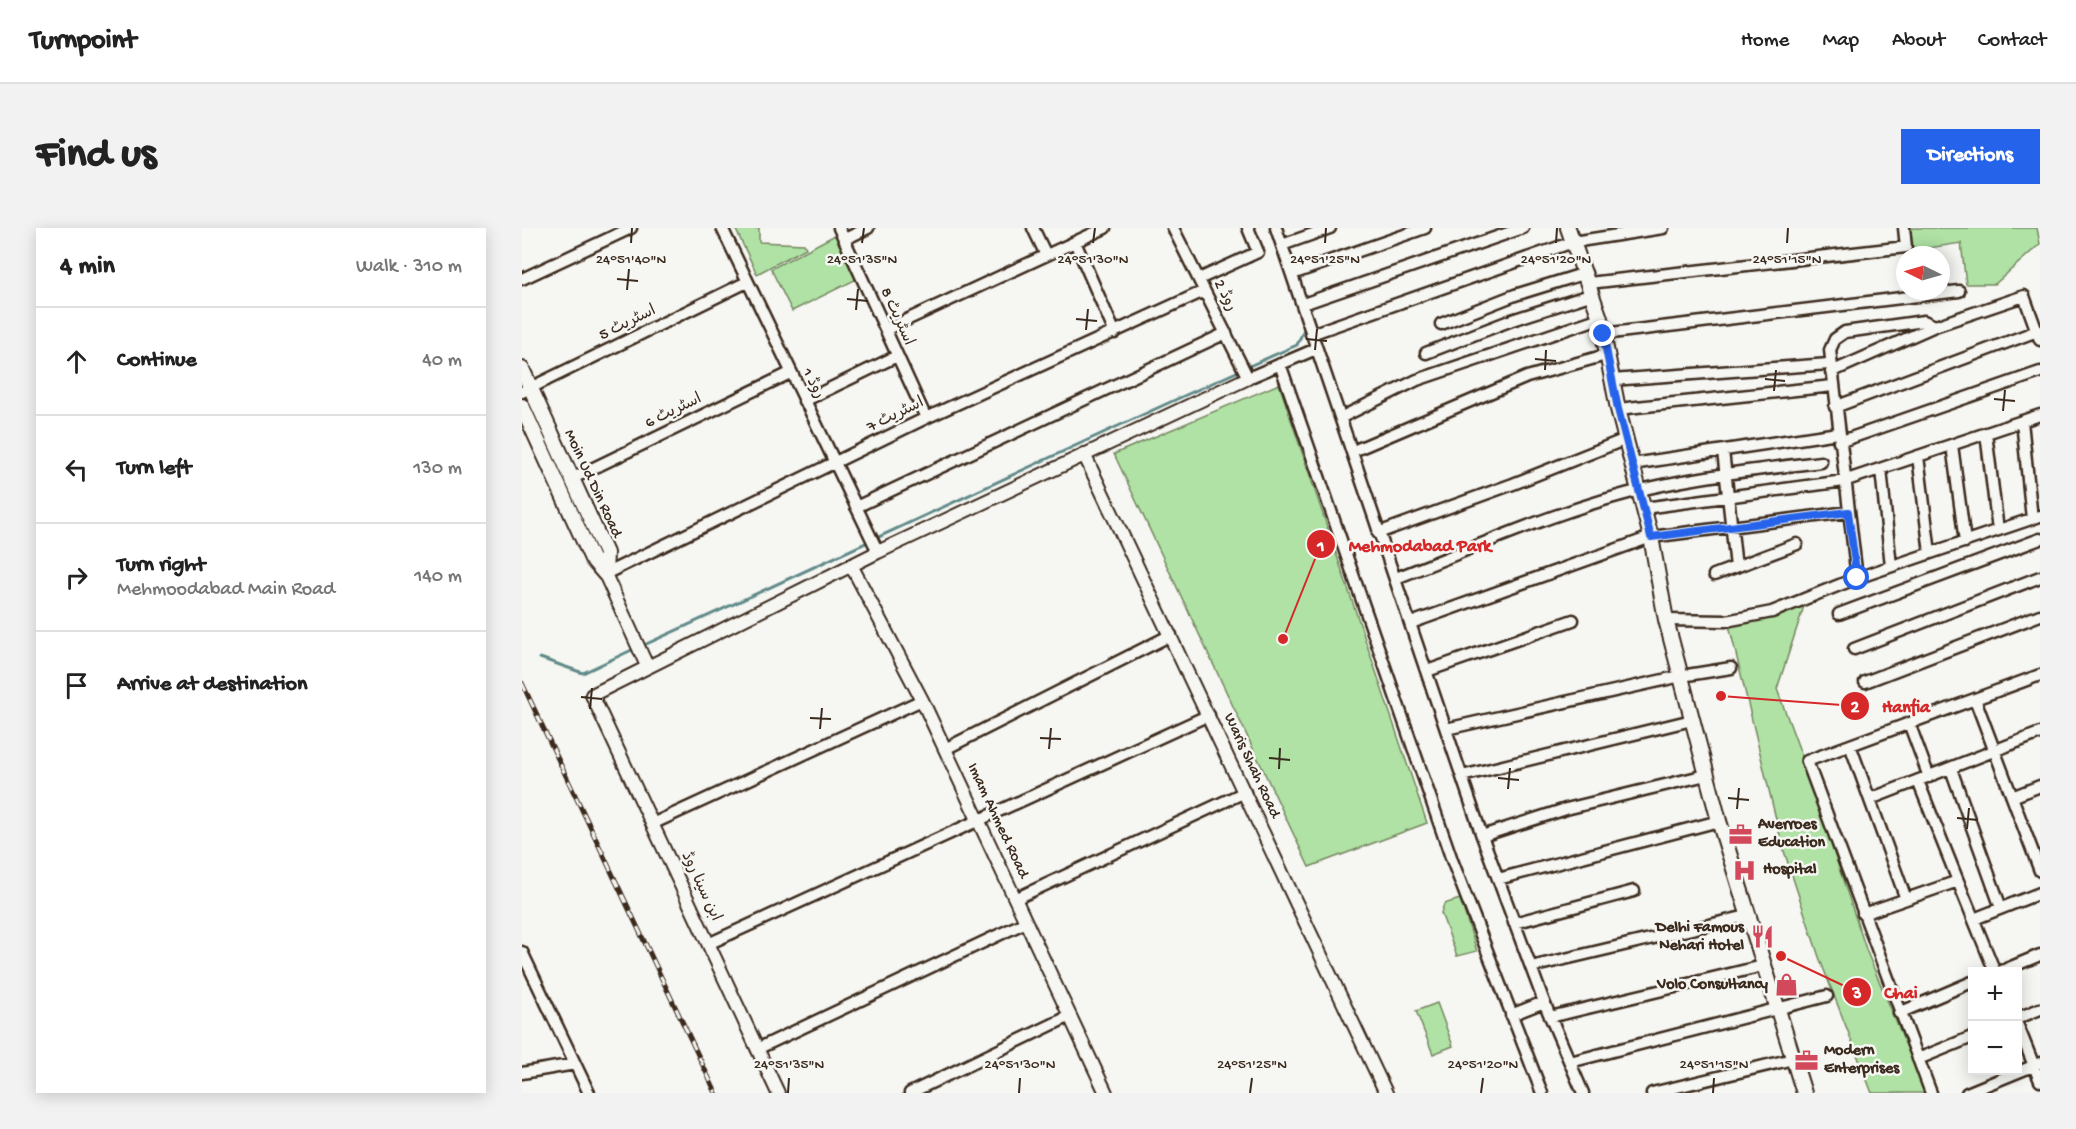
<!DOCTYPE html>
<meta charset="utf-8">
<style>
:root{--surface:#fff;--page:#f2f2f2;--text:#222;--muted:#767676;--line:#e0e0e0;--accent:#2563eb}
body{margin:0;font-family:"Gochi Hand","Playpen Sans Arabic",sans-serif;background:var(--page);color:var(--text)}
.controls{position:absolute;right:18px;bottom:18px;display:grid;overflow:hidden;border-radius:0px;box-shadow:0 3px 15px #0003}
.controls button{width:54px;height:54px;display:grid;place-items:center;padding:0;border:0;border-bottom:2px solid var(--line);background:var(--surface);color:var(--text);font:30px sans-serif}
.compass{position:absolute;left:1374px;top:18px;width:54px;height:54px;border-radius:50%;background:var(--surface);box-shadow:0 3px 15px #0003;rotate:275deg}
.stop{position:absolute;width:18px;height:18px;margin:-14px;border:4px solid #2563eb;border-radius:50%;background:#fff}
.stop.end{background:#2563eb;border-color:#fff;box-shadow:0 2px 6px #0008}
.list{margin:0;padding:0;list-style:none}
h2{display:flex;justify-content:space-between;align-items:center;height:78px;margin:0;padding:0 24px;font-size:26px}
h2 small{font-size:20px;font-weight:400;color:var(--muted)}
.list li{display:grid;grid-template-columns:39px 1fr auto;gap:18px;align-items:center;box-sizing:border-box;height:108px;padding:0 24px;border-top:2px solid var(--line)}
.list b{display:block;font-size:22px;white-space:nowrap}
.list p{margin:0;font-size:20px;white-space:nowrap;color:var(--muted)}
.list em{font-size:20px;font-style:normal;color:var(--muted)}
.icon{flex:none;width:33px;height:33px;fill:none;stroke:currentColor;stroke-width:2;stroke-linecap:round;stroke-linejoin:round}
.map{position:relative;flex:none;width:1518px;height:865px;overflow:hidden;border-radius:0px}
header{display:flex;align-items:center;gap:36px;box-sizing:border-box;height:84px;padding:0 30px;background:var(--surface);border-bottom:2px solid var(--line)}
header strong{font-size:28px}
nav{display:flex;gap:33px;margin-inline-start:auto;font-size:21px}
.intro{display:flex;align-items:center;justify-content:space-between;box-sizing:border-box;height:144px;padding:0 36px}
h1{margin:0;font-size:42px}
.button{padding:15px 27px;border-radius:0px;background:var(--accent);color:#fff;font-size:21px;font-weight:700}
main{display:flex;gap:36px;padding:0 36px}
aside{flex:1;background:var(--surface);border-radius:0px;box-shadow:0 3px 15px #0003}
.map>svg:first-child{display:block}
.green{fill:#afe2a4;stroke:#758661;stroke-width:1.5}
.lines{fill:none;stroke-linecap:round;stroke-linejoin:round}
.stream{stroke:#608a89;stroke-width:3}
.minor-casing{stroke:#3b2a1e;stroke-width:15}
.tertiary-casing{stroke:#3b2a1e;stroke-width:16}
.secondary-casing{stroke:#3b2a1e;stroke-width:18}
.minor{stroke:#f6f6f2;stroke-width:10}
.tertiary{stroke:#f6f6f2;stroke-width:12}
.secondary{stroke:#f6f6f2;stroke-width:14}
.rail-casing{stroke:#3b2a1e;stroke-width:5}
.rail{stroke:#f6f6f2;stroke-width:3;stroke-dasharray:9;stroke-linecap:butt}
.route{stroke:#2563eb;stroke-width:8}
.ticks{fill:none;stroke:#3b2a1e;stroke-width:2}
.labels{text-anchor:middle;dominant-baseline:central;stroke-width:5;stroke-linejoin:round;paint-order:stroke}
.street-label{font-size:16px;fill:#3b2a1e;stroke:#f6f6f2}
.poi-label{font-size:16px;font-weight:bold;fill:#3b2a1e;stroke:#f6f6f2;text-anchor:start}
.ticks-label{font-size:15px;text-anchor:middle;fill:#3b2a1e;stroke:#f6f6f2;stroke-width:5;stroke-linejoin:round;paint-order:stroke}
.leader{fill:none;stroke:#d62828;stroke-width:2}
.callout-dot{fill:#d62828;stroke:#f6f6f2;stroke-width:2}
.mark-label{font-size:18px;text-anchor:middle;font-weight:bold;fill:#fff}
.callout-label{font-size:18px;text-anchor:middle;font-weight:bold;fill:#d62828;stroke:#f6f6f2;stroke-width:5;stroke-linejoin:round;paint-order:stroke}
</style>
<header>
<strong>Turnpoint</strong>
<nav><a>Home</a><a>Map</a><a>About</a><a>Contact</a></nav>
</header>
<div class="intro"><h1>Find us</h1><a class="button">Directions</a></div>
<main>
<aside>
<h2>4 min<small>Walk · 310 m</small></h2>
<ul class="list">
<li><svg class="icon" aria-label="ahead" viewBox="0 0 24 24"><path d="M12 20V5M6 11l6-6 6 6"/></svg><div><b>Continue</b></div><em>40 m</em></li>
<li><svg class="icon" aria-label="left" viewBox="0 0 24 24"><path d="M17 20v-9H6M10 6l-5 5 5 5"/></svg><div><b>Turn left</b></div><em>130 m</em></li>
<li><svg class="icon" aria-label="right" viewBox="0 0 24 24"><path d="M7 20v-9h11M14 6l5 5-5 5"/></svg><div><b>Turn right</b><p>Mehmoodabad Main Road</p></div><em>140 m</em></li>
<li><svg class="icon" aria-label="arrive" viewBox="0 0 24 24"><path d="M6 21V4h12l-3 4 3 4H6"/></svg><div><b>Arrive at destination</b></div></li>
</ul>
</aside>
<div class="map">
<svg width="1518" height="865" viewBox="0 0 1518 865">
<rect width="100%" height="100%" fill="#f6f6f2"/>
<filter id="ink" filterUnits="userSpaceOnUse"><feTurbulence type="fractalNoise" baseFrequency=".0167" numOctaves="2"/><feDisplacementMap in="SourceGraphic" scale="12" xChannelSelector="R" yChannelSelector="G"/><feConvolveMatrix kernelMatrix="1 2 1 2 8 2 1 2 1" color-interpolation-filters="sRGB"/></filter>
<g filter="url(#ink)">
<path class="green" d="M213,0H237V14L282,16L284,20L235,46Z
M1384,0H1515L1518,16L1473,56H1444L1439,15L1387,23Z
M315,6L337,50L270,83L249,41Z
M757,156L905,595L787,639L592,226Z
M1283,375L1255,461L1279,526L1345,724L1404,865H1350L1297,729L1261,620L1207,397Z
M938,671L955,723L935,728L919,685L922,676Z
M915,775L931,818L911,826L894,783Z"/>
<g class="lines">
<path class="stream" d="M725,139L775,117L783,99
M120,418C321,327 519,232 719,142
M18,430L61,445L114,420"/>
<defs>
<path id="minor" d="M200,0L356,324
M317,0L404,190
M511,0L524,27
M651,0L726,150L794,121
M754,0L960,608L1022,774L1061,865
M323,11L346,0
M553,14L593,105
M760,17L808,0
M770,46L903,0
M0,51L109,0
M677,51L736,24L726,0
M1067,55L1384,19L1382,0
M781,76L1001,0
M919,96L993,67L1064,45
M365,101L583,0
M789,106L1051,14L1141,0
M1081,106L1437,63
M904,125L990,92L1071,66
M758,136L930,632L1020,865
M1309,144L1413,98L1502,68L1518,112
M1090,152L1307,136
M0,164L225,54
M282,173L375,128
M1313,179L1515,103
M1096,181L1311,158
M820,189L895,152L1078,90
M1500,193L1510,291
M1464,205L1476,302
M1317,214L1518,144
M1430,217L1443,314
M831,223L1005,149L1084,127
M1201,223L1214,339
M1396,228L1408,325
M1110,236L1316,205
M1359,241L1369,338
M49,251L268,145
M334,279L704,105
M1122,280L1322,253L1518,187
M856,305L991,256L1104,211
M83,346L404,190L682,63
M1192,347L1275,316
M874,350C957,318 1040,280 1127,260C1184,247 1241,241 1299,234
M1335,350L1308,122L1313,111L1323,104L1402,93L1413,98
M1317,386L1518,311
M1144,392L1204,393L1250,384L1335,350L1518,288
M889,395L1129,309L1326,284
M1332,421L1518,349
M905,443L1051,392
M1343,454L1518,387
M1453,471L1518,643
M1387,495L1407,549
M924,501L1159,448L1209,440
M1328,517L1384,671
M423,521L649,407
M1429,541L1479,680
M940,548L1170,492
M1396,553L1436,653
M1490,569L1518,558
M1348,571L1518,505
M130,596L400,472
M960,608L1044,581L1184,547
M976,651L1197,593
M493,671L723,564
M1341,686L1436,653L1473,744
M1452,691L1518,665
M992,695L1112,663
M186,716L687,487
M0,724L67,865
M1009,739L1225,688
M1477,744L1518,727
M1377,785L1450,754
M989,787L1022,774
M1028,789L1241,738
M1496,790L1518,781
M1496,798L1518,853
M235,821L504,694
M1396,831L1450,809
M1048,834L1305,768
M0,845L53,836
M388,865L548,788
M1130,865L1271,831
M1409,865L1285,533L1518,447
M1445,865L1518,835"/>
<path id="tertiary" d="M562,226L864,865
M329,337L400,472L584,865
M83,346L125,438
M256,865L70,467L356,324L726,150"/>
<path id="secondary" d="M1046,0L1078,90L1096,181L1129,309L1144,392L1197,593L1282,865
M0,141L84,325L83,346
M0,178L70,331L83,346"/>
</defs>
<use href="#minor" class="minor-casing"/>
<use href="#tertiary" class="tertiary-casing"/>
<use href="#secondary" class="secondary-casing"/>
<use href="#minor" class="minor"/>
<use href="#tertiary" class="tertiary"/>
<use href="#secondary" class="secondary"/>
<defs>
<path id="rail" d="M0,455L194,865"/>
</defs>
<use href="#rail" class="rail-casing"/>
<use href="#rail" class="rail"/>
</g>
</g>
<g class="lines" filter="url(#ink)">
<path class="route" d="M1081,106L1096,181L1129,309L1326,284L1335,350"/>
</g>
<path class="ticks" d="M109,15L110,0M340,15L342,0M571,15L573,0M803,15L804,0M1034,15L1035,0M1265,15L1266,0M95,51L116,53M105,62L107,41M325,71L346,73M334,82L336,61M554,91L575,93M564,102L566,81M784,111L805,113M793,122L795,101M1013,131L1034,133M1023,142L1024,122M1243,151L1263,153M1252,163L1254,142M1472,171L1493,173M1481,183L1483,162M59,469L80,471M68,481L70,460M288,490L309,491M298,501L300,480M518,510L539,511M527,521L529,500M747,530L768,532M757,541L758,520M976,550L997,552M986,561L988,540M1206,570L1227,572M1215,581L1217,560M1435,590L1456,592M1445,601L1447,580M266,865L267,850M497,865L498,850M728,865L730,850M959,865L961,850M1191,865L1192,850"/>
<defs>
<symbol id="office-bare" viewBox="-9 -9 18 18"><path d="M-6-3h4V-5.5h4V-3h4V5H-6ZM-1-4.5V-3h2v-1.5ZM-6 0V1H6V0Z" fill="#d1495b" stroke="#f6f6f2" stroke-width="2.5" paint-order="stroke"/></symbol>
<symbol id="hospital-bare" viewBox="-9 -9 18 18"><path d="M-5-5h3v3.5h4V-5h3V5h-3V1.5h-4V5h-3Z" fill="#d1495b" stroke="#f6f6f2" stroke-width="2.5" paint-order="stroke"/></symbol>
<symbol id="restaurant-bare" viewBox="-9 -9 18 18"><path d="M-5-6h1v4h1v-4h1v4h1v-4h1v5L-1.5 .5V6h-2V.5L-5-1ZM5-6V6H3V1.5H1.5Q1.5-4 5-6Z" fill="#d1495b" stroke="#f6f6f2" stroke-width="2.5" paint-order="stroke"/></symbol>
<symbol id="shop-bare" viewBox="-9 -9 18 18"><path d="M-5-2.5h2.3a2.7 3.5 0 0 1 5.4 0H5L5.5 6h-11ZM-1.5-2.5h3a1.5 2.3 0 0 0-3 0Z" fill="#d1495b" stroke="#f6f6f2" stroke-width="2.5" paint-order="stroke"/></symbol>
</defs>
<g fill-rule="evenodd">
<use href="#office-bare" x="1202" y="590" width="33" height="33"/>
<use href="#hospital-bare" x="1206" y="626" width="33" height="33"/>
<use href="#restaurant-bare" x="1224" y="692" width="33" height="33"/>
<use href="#shop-bare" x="1248" y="740" width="33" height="33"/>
<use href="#office-bare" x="1268" y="816" width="33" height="33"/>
</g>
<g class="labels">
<g class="street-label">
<text transform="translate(702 68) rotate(64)">روڈ 2</text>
<text transform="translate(374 89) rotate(66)">اسٹریٹ 8</text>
<text transform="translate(106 96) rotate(-26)">اسٹریٹ 5</text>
<text transform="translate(290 156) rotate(63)">روڈ 1</text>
<text transform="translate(152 184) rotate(-26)">اسٹریٹ 6</text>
<text transform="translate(374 188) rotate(-26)">اسٹریٹ 7</text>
<text transform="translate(70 256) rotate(65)">Moin Ud Din Road</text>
<text transform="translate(729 538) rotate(65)">Waris Shah Road</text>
<text transform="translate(475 593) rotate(65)">Imam Ahmed Road</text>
<text transform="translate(178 659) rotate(65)">ابن سینا روڈ</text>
</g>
<g class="poi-label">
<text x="1236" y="597">Averroes<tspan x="1236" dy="18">Education</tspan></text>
<text x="1241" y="642">Hospital</text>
<text x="1222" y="700" text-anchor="end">Delhi Famous<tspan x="1222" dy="18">Nehari Hotel</tspan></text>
<text x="1246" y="757" text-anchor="end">Volo Consultancy</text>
<text x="1302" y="823">Modern<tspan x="1302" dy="18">Enterprises</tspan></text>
</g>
</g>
<g class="ticks-label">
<text x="109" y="35">24°51'40"N</text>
<text x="340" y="35">24°51'35"N</text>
<text x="571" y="35">24°51'30"N</text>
<text x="803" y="35">24°51'25"N</text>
<text x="1034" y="35">24°51'20"N</text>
<text x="1265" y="35">24°51'15"N</text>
<text x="267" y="840">24°51'35"N</text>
<text x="498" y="840">24°51'30"N</text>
<text x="730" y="840">24°51'25"N</text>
<text x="961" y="840">24°51'20"N</text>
<text x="1192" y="840">24°51'15"N</text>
</g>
<path class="leader" d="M761 411L799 316M1199 468L1333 478M1259 728L1335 764"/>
<g class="callout-dot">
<circle cx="761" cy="411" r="6"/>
<circle cx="1199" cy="468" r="6"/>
<circle cx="1259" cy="728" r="6"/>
<circle cx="799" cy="316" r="15"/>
<circle cx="1333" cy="478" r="15"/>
<circle cx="1335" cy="764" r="15"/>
</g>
<g class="mark-label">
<text x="799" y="323">1</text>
<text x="1333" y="484">2</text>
<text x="1335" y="770">3</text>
</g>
<g class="callout-label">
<text x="898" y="323">Mehmodabad Park</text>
<text x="1384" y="484">Hanfia</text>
<text x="1379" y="770">Chai</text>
</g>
</svg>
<div class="controls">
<button>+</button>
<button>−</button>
</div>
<svg class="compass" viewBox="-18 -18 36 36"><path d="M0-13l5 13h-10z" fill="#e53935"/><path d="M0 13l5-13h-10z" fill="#767676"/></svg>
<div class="stop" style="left:1335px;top:350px"></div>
<div class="stop end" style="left:1081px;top:106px"></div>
</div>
</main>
